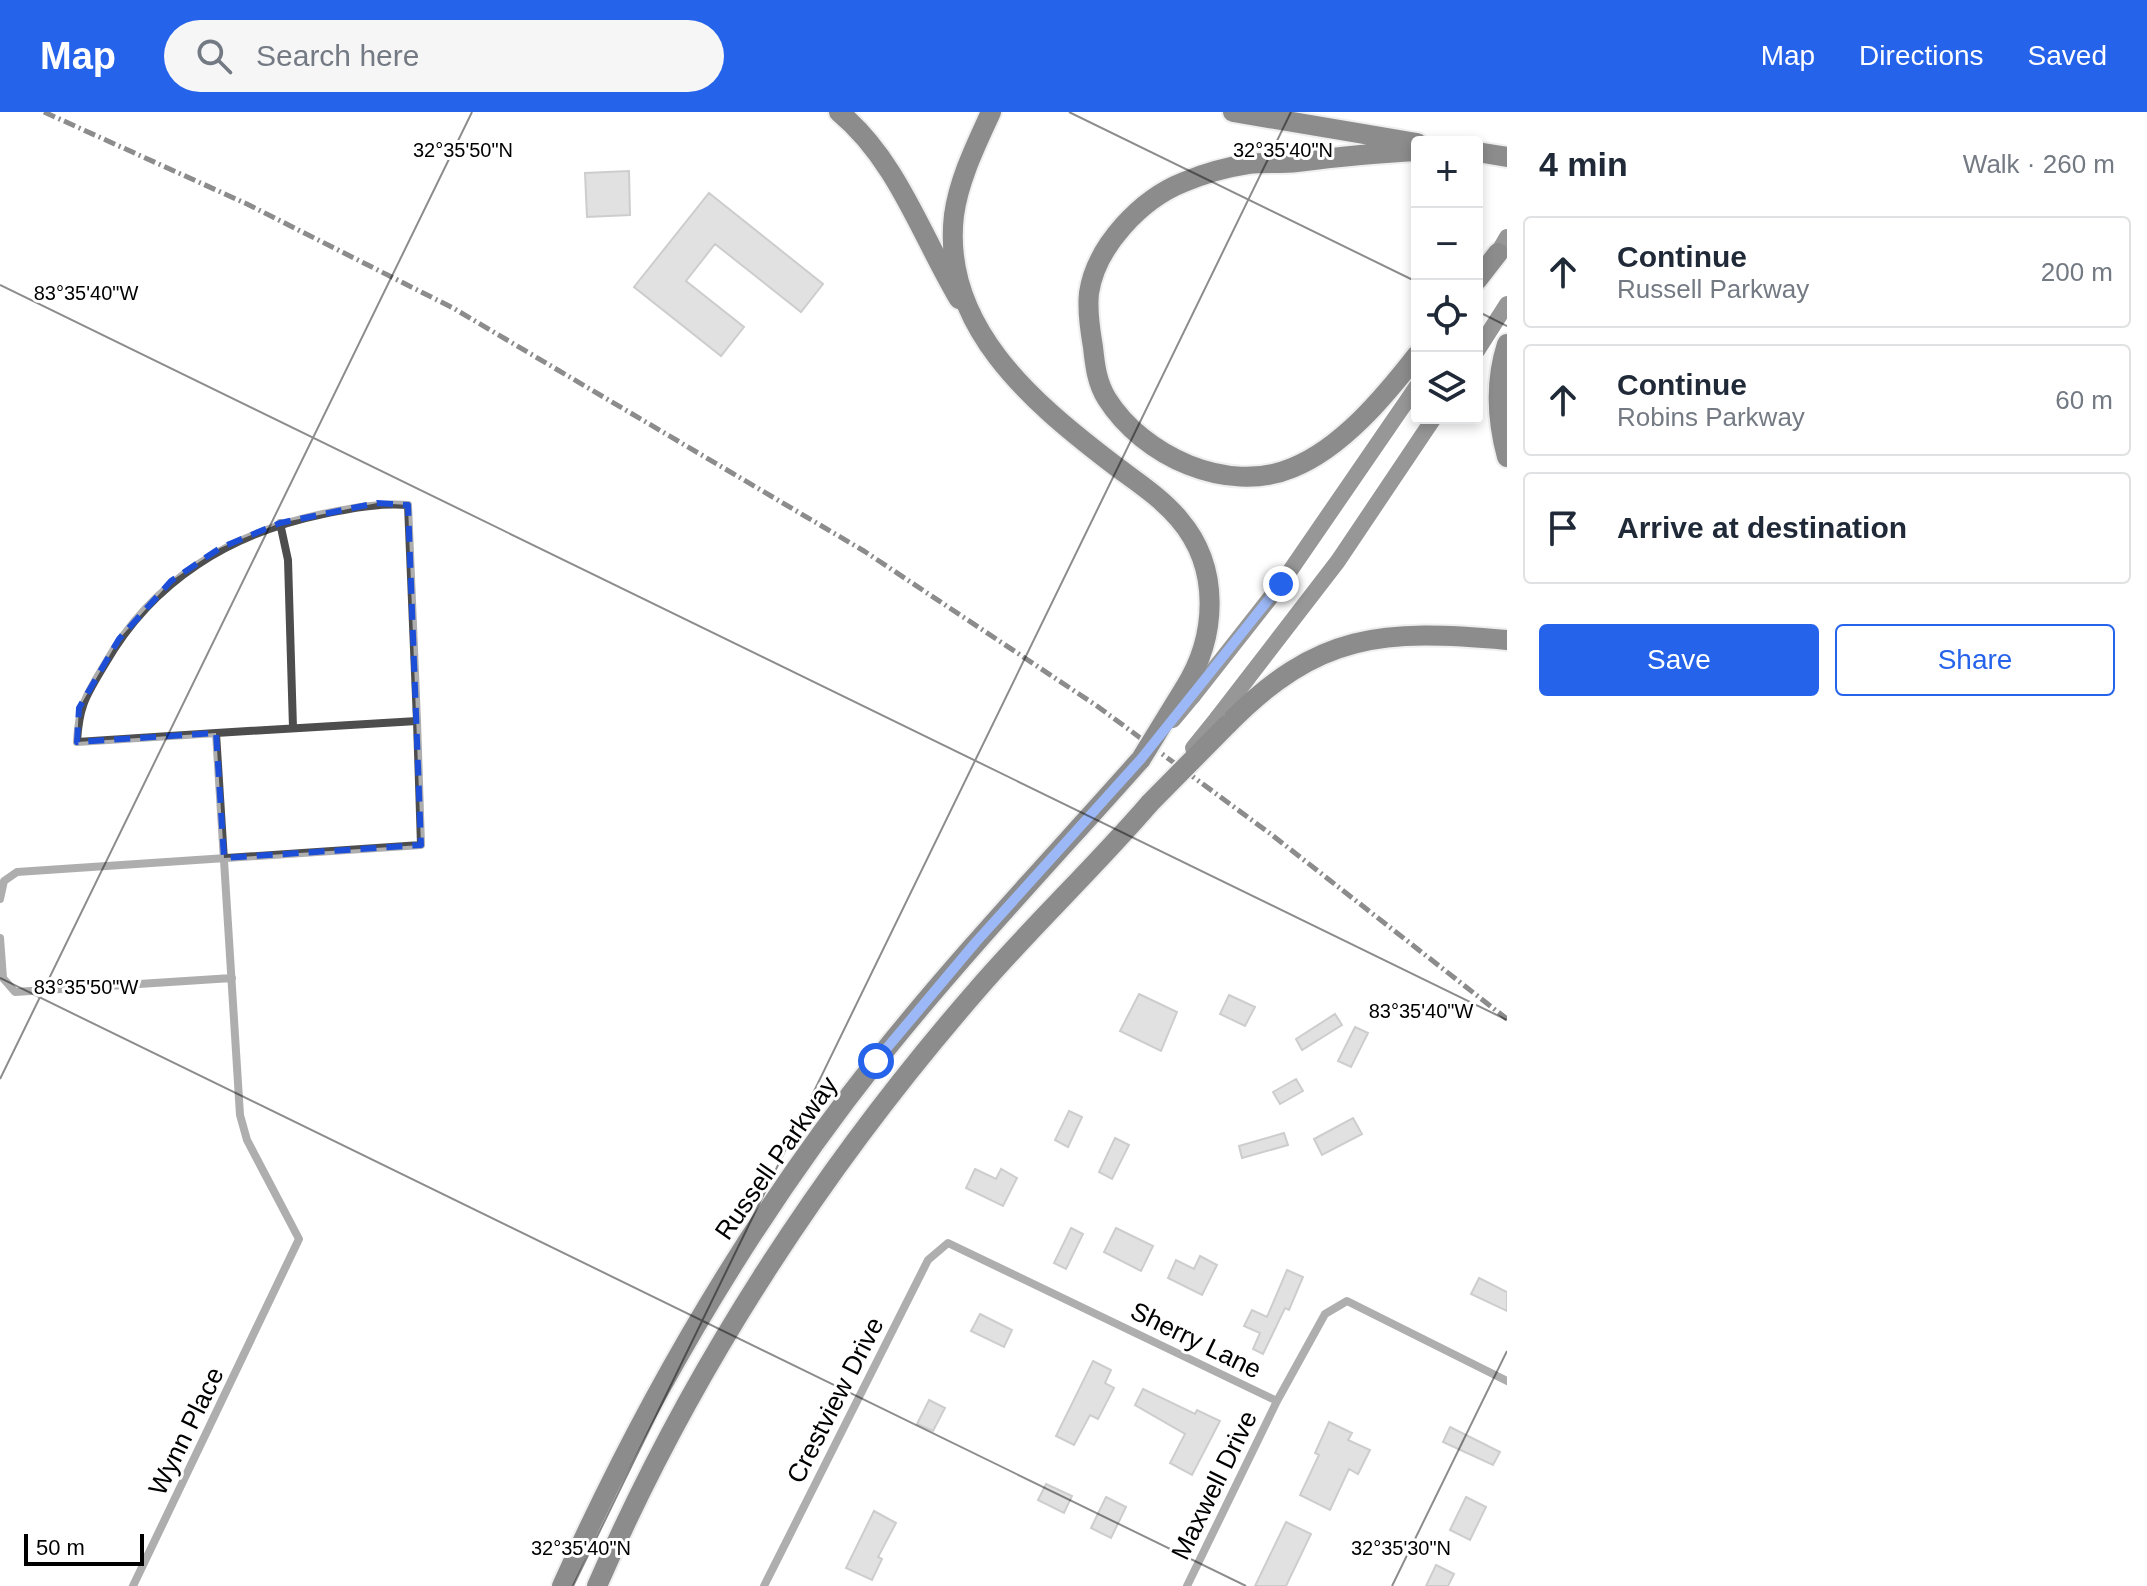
<!DOCTYPE html>
<meta charset="utf-8">
<style>
:root{--surface:#fff;--page:#f6f6f7;--text:#1f2937;--muted:#747a83;--line:#e0e1e3;--accent:#2563eb}
body{margin:0;font-family:Arial,sans-serif;background:var(--page);color:var(--text)}
.controls{position:absolute;right:24px;top:24px;display:grid;overflow:hidden;border-radius:8px;box-shadow:0 4px 12px #0003}
.controls button{width:72px;height:72px;display:grid;place-items:center;padding:0;border:0;border-bottom:2px solid var(--line);background:var(--surface);color:var(--text);font:40px sans-serif}
.scale{position:absolute;left:24px;bottom:20px;width:120px;box-sizing:border-box;padding-left:8px;border:4px solid #000;border-top:0;font-size:22px;line-height:28px;white-space:nowrap;color:#000;-webkit-text-stroke:6px #fff;paint-order:stroke}
.stop{position:absolute;width:24px;height:24px;margin:-18px;border:6px solid #2563eb;border-radius:50%;background:#fff}
.stop.end{background:#2563eb;border-color:#fff;box-shadow:0 2px 8px #0008}
.list{margin:0;padding:0;list-style:none}
h2{display:flex;justify-content:space-between;align-items:center;height:104px;margin:0;padding:0 32px;font-size:34px}
h2 small{font-size:26px;font-weight:400;color:var(--muted)}
.list li{display:grid;grid-template-columns:52px 1fr auto;gap:24px;align-items:center;box-sizing:border-box;height:112px;margin:0 16px 16px;padding:0 16px;border:2px solid var(--line);border-radius:8px}
.list b{display:block;font-size:30px;white-space:nowrap}
.list p{margin:0;font-size:26px;white-space:nowrap;color:var(--muted)}
.list em{font-size:26px;font-style:normal;color:var(--muted)}
.actions{display:flex;gap:16px;padding:24px 32px}
.actions a{flex:1;padding:18px 0;border:2px solid var(--accent);border-radius:8px;text-align:center;font-size:28px;color:var(--accent)}
.actions .main{background:var(--accent);color:#fff}
.icon{flex:none;width:44px;height:44px;fill:none;stroke:currentColor;stroke-width:2;stroke-linecap:round;stroke-linejoin:round}
.map{position:relative;flex:none;width:1507px;height:1474px;overflow:hidden}
header{display:flex;align-items:center;gap:48px;box-sizing:border-box;height:112px;padding:0 40px;background:var(--accent);color:#fff}
header strong{font-size:38px}
nav{display:flex;gap:44px;margin-inline-start:auto;font-size:28px}
.search{width:560px;height:72px;background:var(--page);display:flex;align-items:center;gap:20px;box-sizing:border-box;padding:0 28px;border-radius:44px;color:var(--muted);font-size:30px}
main{display:flex}
aside{flex:1;background:var(--surface)}
.map>svg:first-child{display:block}
.building{fill:#bdbdbd;stroke:#919191;stroke-width:2}
.lines{fill:none;stroke-linecap:round;stroke-linejoin:round}
.primary-casing{stroke:#dbdbdb;stroke-width:24}
.street{stroke:#4d4d4d;stroke-width:8}
.secondary{stroke:#1a1a1a;stroke-width:16}
.primary{stroke:#000;stroke-width:20}
.rail{stroke:#000;stroke-width:5;stroke-dasharray:12 4 2 4;stroke-linecap:butt}
.primary-bridge-casing{stroke:#dbdbdb;stroke-width:24;stroke-linecap:butt}
.secondary-bridge{stroke:#1a1a1a;stroke-width:16}
.primary-bridge{stroke:#000;stroke-width:20}
.route{stroke:#2563eb;stroke-width:10}
.marked{fill:none;stroke:#1d4ed8;stroke-width:6;stroke-dasharray:16 10;stroke-linejoin:round}
.ticks{fill:none;stroke:#000;stroke-width:2;stroke-opacity:0.45}
.labels{text-anchor:middle;dominant-baseline:central;stroke-width:6;stroke-linejoin:round;paint-order:stroke}
.street-label{font-size:26px;fill:#000;stroke:#fff}
.ticks-label{font-size:20px;text-anchor:middle;fill:#000;stroke:#fff;stroke-width:6;stroke-linejoin:round;paint-order:stroke}
</style>
<header>
<strong>Map</strong>
<div class="search"><svg class="icon" aria-label="search" viewBox="0 0 24 24"><circle cx="10" cy="10" r="6"/><path d="M15 15l6 6"/></svg>Search here</div>
<nav><a>Map</a><a>Directions</a><a>Saved</a></nav>
</header>
<main>
<div class="map">
<svg width="1507" height="1474" viewBox="0 0 1507 1474">
<rect width="100%" height="100%" fill="#fff"/>
<path class="building" d="M629,59L630,103L587,105L585,61Z
M709,81L823,172L801,200L715,132L686,169L744,215L721,244L634,175Z
M1139,882L1177,900L1161,939L1120,919Z
M1229,883L1255,895L1245,914L1220,902Z
M1335,902L1342,913L1302,938L1296,927Z
M1355,915L1368,921L1351,955L1338,949Z
M1296,967L1303,979L1280,992L1273,980Z
M1069,999L1082,1005L1068,1035L1055,1028Z
M1353,1006L1362,1022L1322,1043L1314,1027Z
M1284,1021L1288,1033L1242,1046L1239,1034Z
M1115,1026L1129,1033L1112,1067L1099,1060Z
M975,1057L996,1067L1001,1057L1017,1066L1003,1094L966,1076Z
M1071,1116L1083,1122L1066,1157L1054,1151Z
M1116,1116L1153,1134L1141,1159L1104,1140Z
M1200,1144L1217,1153L1202,1183L1168,1166L1176,1148L1194,1157Z
M1287,1158L1303,1165L1289,1198L1285,1196L1263,1242L1253,1237L1260,1221L1244,1214L1252,1198L1267,1205Z
M1479,1166L1507,1180V1199L1471,1182Z
M980,1202L1012,1218L1004,1235L971,1219Z
M1093,1249L1111,1258L1105,1271L1114,1276L1098,1307L1090,1303L1074,1333L1056,1324Z
M1143,1277L1195,1302L1197,1298L1220,1309L1192,1363L1170,1351L1185,1322L1135,1293Z
M929,1288L945,1296L933,1319L917,1312Z
M1329,1310L1352,1321L1348,1328L1370,1338L1358,1362L1349,1357L1330,1398L1300,1383L1319,1343L1315,1341Z
M1450,1315L1500,1340L1493,1353L1443,1330Z
M1046,1372L1072,1384L1064,1401L1038,1388Z
M1106,1385L1126,1395L1111,1426L1091,1416Z
M1466,1385L1486,1395L1470,1428L1450,1418Z
M874,1399L896,1411L878,1445L882,1447L872,1468L846,1456Z
M1286,1410L1311,1422L1286,1474H1255Z
M1436,1453L1454,1462L1448,1474H1426Z"/>
<g class="lines">
<defs>
<path id="primary" d="M839,0C897,48 921,123 959,187
M991,0C976,33 959,67 954,103C941,213 1031,289 1109,349C1132,367 1160,384 1179,407C1221,456 1217,525 1184,577
M1233,0L1417,31
M1417,39C1376,41 1337,45 1297,50C1281,52 1264,50 1248,52C1228,55 1203,62 1184,70C1141,87 1096,134 1089,181C1087,199 1090,218 1093,235C1095,254 1097,271 1107,287C1143,344 1227,383 1292,356C1342,336 1385,284 1417,243
M1477,40L1507,45
M1477,168L1498,141
M1507,232C1495,269 1497,308 1507,345
M1227,613C1318,520 1383,517 1507,528
M562,1474C646,1287 751,1107 878,947C961,843 1053,746 1141,647
M597,1474C691,1258 822,1056 977,878C1032,814 1095,755 1150,691"/>
</defs>
<use href="#primary" class="primary-casing"/>
<path class="street" d="M280,411L288,448L293,616
M0,787L4,769L17,760L421,733L417,609
M0,826L3,866L15,880L232,866
M133,1474L299,1127L247,1028L240,1003L216,621L417,609L408,393C378,391 353,396 323,402C231,421 153,468 105,552C86,584 79,593 77,630L216,621
M764,1474L928,1148L948,1131L1277,1289
M1187,1474L1277,1289L1325,1202L1347,1189L1507,1269"/>
<path class="secondary" d="M1492,151L1507,125
M1477,239L1507,192
M1193,584L1281,472L1417,274
M1218,605L1338,449L1434,306"/>
<use href="#primary" class="primary"/>
<path class="rail" d="M44,0L247,92L453,196L864,439L1097,594L1272,723L1507,907"/>
<defs>
<path id="primary-bridge" d="M1141,647L1184,577
M1150,691L1227,613"/>
</defs>
<use href="#primary-bridge" class="primary-bridge-casing"/>
<path class="secondary-bridge" d="M1173,608L1193,584
M1193,636L1218,605"/>
<use href="#primary-bridge" class="primary-bridge"/>
</g>
<g class="lines">
<path class="route" d="M876,949L976,830L1141,647L1281,472"/>
</g>
<path d="M0 0H1507V1474H0ZM377,391L408,393L421,733L224,746L216,621L77,630L79,596L119,527L171,469L220,436L280,411Z" fill="#fff" fill-opacity=".55" fill-rule="evenodd"/>
<path class="marked" d="M377,391L408,393L421,733L224,746L216,621L77,630L79,596L119,527L171,469L220,436L280,411Z"/>
<path class="ticks" d="M1069,0L1417,170M0,173L1507,908M1477,199L1507,214M0,866L1246,1474M0,967L472,0M573,1474L1291,0M1392,1474L1507,1239"/>
<g class="labels">
<g class="street-label">
<text transform="translate(776 1046) rotate(-55)">Russell Parkway</text>
<text transform="translate(1196 1228) rotate(26)">Sherry Lane</text>
<text transform="translate(835 1288) rotate(-63)">Crestview Drive</text>
<text transform="translate(186 1319) rotate(-64)">Wynn Place</text>
<text transform="translate(1214 1373) rotate(-64)">Maxwell Drive</text>
</g>
</g>
<g class="ticks-label">
<text x="463" y="45">32°35'50"N</text>
<text x="1283" y="45">32°35'40"N</text>
<text x="86" y="188">83°35'40"W</text>
<text x="86" y="882">83°35'50"W</text>
<text x="1421" y="906">83°35'40"W</text>
<text x="581" y="1443">32°35'40"N</text>
<text x="1401" y="1443">32°35'30"N</text>
</g>
</svg>
<div class="controls">
<button>+</button>
<button>−</button>
<button><svg class="icon" aria-label="locate" viewBox="0 0 24 24"><circle cx="12" cy="12" r="6"/><path d="M12 2v4M12 18v4M2 12h4M18 12h4"/></svg></button>
<button><svg class="icon" aria-label="layers" viewBox="0 0 24 24"><path d="M12 4l9 5-9 5-9-5zM3 14l9 5 9-5"/></svg></button>
</div>
<div class="scale">50 m</div>
<div class="stop" style="left:876px;top:949px"></div>
<div class="stop end" style="left:1281px;top:472px"></div>
</div>
<aside>
<h2>4 min<small>Walk · 260 m</small></h2>
<ul class="list">
<li><svg class="icon" aria-label="ahead" viewBox="0 0 24 24"><path d="M12 20V5M6 11l6-6 6 6"/></svg><div><b>Continue</b><p>Russell Parkway</p></div><em>200 m</em></li>
<li><svg class="icon" aria-label="ahead" viewBox="0 0 24 24"><path d="M12 20V5M6 11l6-6 6 6"/></svg><div><b>Continue</b><p>Robins Parkway</p></div><em>60 m</em></li>
<li><svg class="icon" aria-label="arrive" viewBox="0 0 24 24"><path d="M6 21V4h12l-3 4 3 4H6"/></svg><div><b>Arrive at destination</b></div></li>
</ul>
<div class="actions"><a class="main">Save</a><a>Share</a></div>
</aside>
</main>
